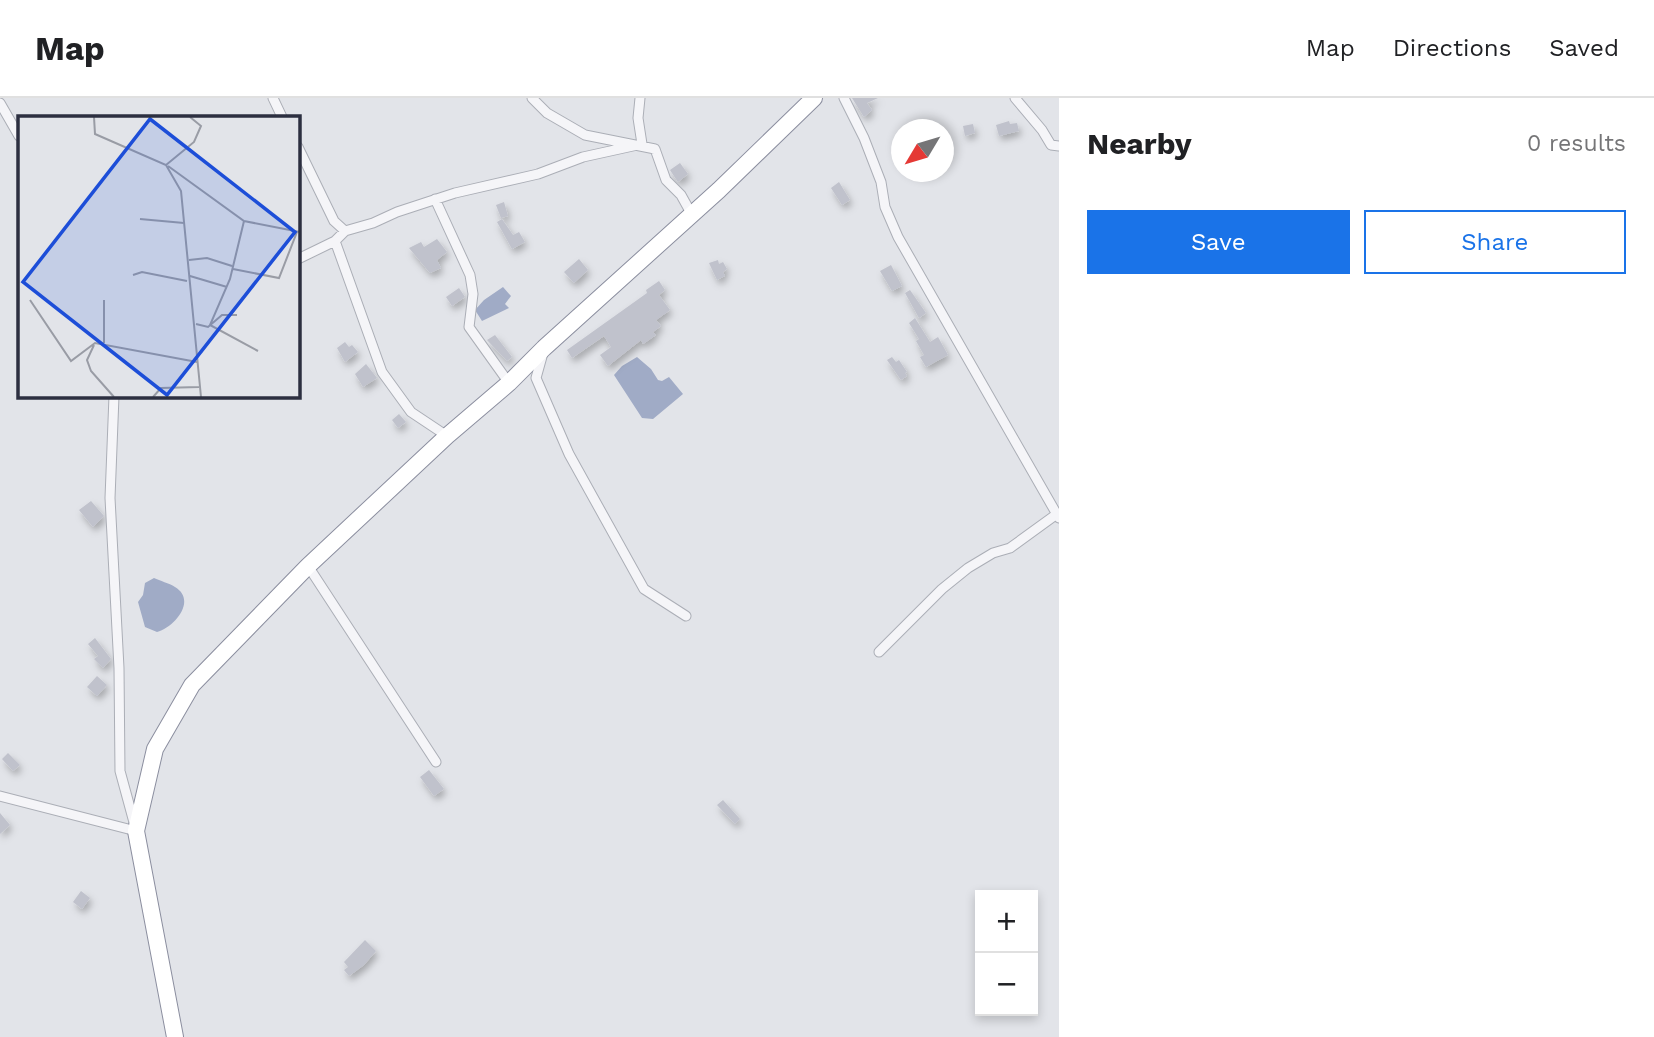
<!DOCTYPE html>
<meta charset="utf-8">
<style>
:root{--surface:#fff;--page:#f2f2f2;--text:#202124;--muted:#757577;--line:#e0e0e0;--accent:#1a73e8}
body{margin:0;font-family:"Work Sans",sans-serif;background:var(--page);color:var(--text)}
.controls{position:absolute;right:21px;bottom:21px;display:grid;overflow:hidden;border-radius:0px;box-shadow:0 4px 10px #0003}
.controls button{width:63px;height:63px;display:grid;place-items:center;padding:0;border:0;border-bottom:2px solid var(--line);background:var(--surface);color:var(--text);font:35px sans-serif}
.compass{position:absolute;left:891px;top:21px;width:63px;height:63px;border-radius:50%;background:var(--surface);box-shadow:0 4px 10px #0003;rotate:232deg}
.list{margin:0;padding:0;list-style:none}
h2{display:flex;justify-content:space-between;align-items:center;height:91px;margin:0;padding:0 28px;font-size:30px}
h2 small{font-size:23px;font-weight:400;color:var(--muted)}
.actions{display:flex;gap:14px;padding:21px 28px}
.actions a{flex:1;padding:16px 0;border:2px solid var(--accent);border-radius:0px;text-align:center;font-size:24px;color:var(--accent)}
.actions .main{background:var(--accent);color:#fff}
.map{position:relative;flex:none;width:1059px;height:939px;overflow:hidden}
header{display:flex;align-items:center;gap:42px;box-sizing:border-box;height:98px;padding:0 35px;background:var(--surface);border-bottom:2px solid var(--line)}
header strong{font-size:33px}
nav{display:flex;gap:38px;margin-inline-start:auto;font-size:24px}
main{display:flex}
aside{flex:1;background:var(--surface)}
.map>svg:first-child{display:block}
.water{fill:#a0abc6}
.building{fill:#c0c2cc;filter:url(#shadow)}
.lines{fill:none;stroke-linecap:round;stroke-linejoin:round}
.street-casing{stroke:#abaeb6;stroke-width:11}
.highway-casing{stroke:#8b8e9f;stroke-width:18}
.street{stroke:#f5f5f8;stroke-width:9}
.highway{stroke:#fff;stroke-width:16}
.inset-road{fill:none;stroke:#999ca5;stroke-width:2}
.view{fill:#1d4ed8;fill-opacity:0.15;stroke:#1d4ed8;stroke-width:3.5}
.inset-edge{fill:none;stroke:#2c2f40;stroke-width:3.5}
</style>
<header>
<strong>Map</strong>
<nav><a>Map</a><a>Directions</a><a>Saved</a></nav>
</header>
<main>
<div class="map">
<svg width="1059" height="939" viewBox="0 0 1059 939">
<defs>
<filter id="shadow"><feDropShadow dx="2.5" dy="4.5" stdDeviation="3.5" flood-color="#0004"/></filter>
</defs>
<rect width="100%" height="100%" fill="#e2e4e9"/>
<path class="water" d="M503,189L511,198L505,206L509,210L482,223L475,212L484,202Z
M637,259L651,271L658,282L662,283L669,279L683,296L653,321L642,320L614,277L622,268Z
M154,480C160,483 169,485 175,489C197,502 175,529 157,534L145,529L138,504L143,497L145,485Z"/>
<path class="building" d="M852,0H878L867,5L872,12L864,19Z
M1009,23L1010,26L1017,25L1019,33L999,38L996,27Z
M973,26L975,35L965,38L963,28Z
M680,65L688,76L678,84L670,72Z
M839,84L850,102L842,107L831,90Z
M504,104L508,118L501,120L496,107Z
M502,121L513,137L519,134L525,144L512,151L497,124Z
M437,141L447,154L437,162L441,170L430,175L409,150L421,144L424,149Z
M579,161L588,172L574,185L564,174Z
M718,162L719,166L723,164L727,171L723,174L725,178L717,182L709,165Z
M891,167L902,188L892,193L880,173Z
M659,183L665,192L659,197L670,212L656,222L661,228L653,234L656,237L643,246L641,242L608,268L600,257L611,249L604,238L572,260L567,252L647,195L646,192Z
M459,190L465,199L452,208L446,199Z
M910,192L926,215L919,220L905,195Z
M915,220L930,244L938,239L948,257L926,269L920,259L924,257L916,243L919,241L909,225Z
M495,237L512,259L507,263L487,242Z
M345,244L349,249L352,247L358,254L345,264L337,250Z
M892,259L896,264L899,262L907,274L905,275L907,278L901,282L887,262Z
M366,266L377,280L363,289L355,276Z
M399,316L406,324L398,330L392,322Z
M91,403L104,418L93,429L79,412Z
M95,540L111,561L103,570L94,561L98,558L88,546Z
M97,578L107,587L97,598L87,589Z
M8,655L20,667L13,673L2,661Z
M429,672L444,691L434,698L420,679Z
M723,702L740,721L735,726L717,707Z
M0,715L10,727L0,736Z
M81,793L90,800L82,811L73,804Z
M365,842L376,853L364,867L349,878L344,872L348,869L344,864Z"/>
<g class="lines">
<defs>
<path id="street" d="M273,0L282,19
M532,0L547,15L585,37L655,51L666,82L681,97L691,115
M844,0L864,40L881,84L885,109L898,139L1059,420
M1015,0L1042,32L1051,47L1059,48
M0,5L19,38
M298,49L334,123L345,133
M435,101L470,177L473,196L469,229L509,285
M335,143L382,274L411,314L447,338
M298,161L335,143L345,133L373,125L397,114L455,95L538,76L583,59L642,46L638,20L640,0
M543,255L536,280L569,356L644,491L686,518
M114,298L110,400L119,570L120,673L135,728
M308,468L436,664
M879,554L942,491L968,470L993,455L1010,450L1057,416
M0,698L136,733"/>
<path id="highway" d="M175,939L136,733L155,651L192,587L308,468L447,338L509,285L544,250L719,92L814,0"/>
</defs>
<use href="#street" class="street-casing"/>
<use href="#highway" class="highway-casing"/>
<use href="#street" class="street"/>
<use href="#highway" class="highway"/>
</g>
<g transform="translate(18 18)">
<rect width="282" height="282" fill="#e2e4e9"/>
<path class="inset-road" d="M76,1L77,18L148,49L163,75L183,281M148,49L176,26L183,10L172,1M150,50L226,105L282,116M122,103L166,107M226,105L212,163L192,209L240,235M171,144L189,142L214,150M215,153L261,162L279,116M115,159L124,156L169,165M172,160L209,171M12,184L53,245L77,227L179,246M178,208L190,211L204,199H219M86,227V184M76,229L69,244L73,255L96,281M135,281L143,272L181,271"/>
<path class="view" d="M132,3L277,116L149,279L5,166Z"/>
<rect width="282" height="282" class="inset-edge"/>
</g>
</svg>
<div class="controls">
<button>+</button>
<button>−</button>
</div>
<svg class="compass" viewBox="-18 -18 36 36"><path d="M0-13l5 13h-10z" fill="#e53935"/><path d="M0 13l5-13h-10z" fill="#757577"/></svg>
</div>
<aside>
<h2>Nearby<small>0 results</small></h2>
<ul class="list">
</ul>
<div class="actions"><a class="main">Save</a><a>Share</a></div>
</aside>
</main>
